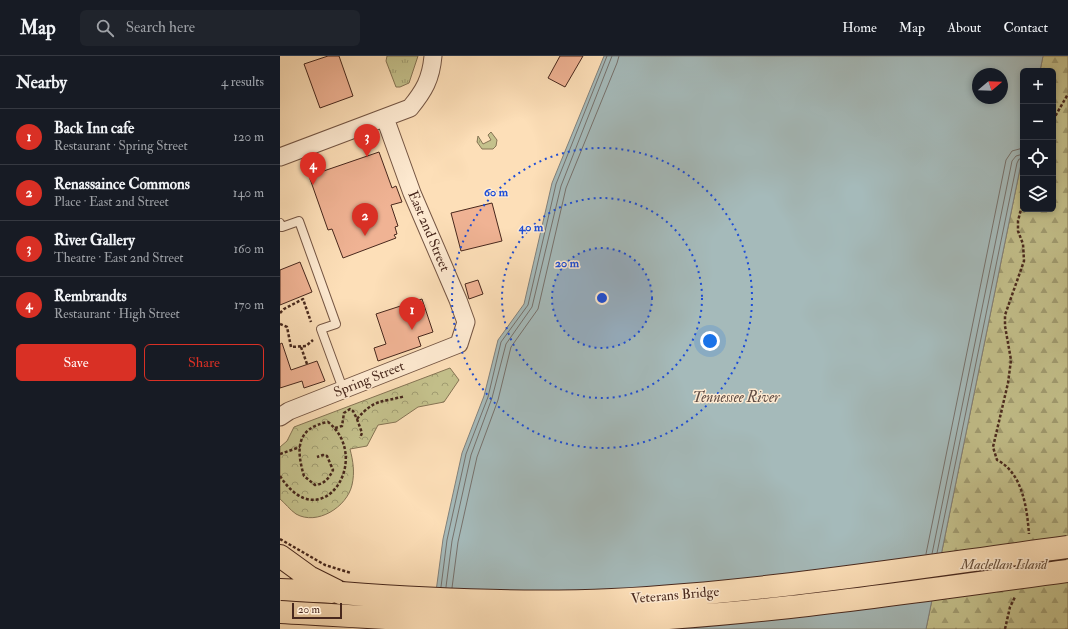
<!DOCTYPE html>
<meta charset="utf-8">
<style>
:root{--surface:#171b24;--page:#20242c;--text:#f1f3f6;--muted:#9ea1a6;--line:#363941;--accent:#d93025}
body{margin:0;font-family:"IM FELL Double Pica",serif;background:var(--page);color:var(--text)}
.controls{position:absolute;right:12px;top:12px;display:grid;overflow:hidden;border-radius:6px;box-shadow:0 2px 6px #0003}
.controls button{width:36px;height:36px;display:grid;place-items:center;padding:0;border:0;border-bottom:1px solid var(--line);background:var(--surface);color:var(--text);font:20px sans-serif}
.compass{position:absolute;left:692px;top:12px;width:36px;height:36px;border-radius:50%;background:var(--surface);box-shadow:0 2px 6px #0003;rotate:71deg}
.scale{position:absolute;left:12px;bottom:10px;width:50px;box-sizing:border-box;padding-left:4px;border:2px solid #48281d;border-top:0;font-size:11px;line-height:14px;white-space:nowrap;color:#48281d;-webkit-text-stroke:3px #feead1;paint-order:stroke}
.you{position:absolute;left:430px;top:285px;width:14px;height:14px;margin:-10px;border:3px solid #fff;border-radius:50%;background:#1a73e8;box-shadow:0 0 0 6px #1a73e833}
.badge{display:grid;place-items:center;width:26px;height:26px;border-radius:50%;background:var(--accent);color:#fff;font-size:13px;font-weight:700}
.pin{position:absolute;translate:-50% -33px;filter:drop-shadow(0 1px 2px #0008)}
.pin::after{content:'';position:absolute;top:21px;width:14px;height:12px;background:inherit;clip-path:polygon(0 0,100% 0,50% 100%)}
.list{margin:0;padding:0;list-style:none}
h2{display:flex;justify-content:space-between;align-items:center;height:52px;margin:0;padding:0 16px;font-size:17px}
h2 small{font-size:13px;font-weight:400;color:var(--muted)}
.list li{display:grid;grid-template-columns:26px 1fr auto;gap:12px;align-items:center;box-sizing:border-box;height:56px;padding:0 16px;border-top:1px solid var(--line)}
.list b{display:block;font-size:15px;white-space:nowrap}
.list p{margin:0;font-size:13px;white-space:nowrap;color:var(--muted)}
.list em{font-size:13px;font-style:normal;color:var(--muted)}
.actions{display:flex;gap:8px;padding:12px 16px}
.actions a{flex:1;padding:9px 0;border:1px solid var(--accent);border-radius:6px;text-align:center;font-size:14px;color:var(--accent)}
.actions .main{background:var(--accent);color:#fff}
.icon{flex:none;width:22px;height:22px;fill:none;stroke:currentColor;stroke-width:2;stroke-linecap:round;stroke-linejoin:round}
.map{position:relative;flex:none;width:788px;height:573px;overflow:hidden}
header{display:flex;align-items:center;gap:24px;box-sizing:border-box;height:56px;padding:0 20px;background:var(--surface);border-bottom:1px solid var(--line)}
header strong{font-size:19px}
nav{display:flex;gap:22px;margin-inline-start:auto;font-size:14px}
.search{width:280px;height:36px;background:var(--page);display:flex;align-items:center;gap:10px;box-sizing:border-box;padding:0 14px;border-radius:6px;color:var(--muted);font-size:15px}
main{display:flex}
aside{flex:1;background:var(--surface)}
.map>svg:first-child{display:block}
.grass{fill:url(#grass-tufts);stroke:#867454}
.forest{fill:url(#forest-firs);stroke:#867454}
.park{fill:url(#park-crowns);stroke:#867454}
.water{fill:#a5baba;stroke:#80807b;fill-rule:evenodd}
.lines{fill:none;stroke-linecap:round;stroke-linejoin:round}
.shore{stroke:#76716c;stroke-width:1}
.building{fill:#f0b394;stroke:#48281d}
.lane-casing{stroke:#755644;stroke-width:10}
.street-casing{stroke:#755644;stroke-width:19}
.primary-casing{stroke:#48281d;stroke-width:24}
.path{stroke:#48281d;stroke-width:2.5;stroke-dasharray:3 2;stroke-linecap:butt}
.lane{stroke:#feead1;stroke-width:8}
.street{stroke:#feead1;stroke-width:17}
.primary{stroke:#fddfb8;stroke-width:22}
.primary-bridge-casing{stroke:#48281d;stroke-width:24;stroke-linecap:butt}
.path-bridge{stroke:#48281d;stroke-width:2.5;stroke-dasharray:3 2;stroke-linecap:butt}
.primary-bridge{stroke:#fddfb8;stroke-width:22}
.ring{fill:none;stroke:#1d4ed8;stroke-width:2;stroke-dasharray:2 4}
.labels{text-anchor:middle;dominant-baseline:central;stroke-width:3;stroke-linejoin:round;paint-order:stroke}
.street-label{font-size:14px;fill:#48281d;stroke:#feead1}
.park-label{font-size:14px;font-style:italic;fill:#674e39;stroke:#feead1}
.water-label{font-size:15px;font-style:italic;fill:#5f4c44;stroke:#feead1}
.centre{fill:#1d4ed8;stroke:#feead1;stroke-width:2}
.ring-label{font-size:12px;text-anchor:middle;font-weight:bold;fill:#1d4ed8;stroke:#feead1;stroke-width:3;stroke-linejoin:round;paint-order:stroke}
</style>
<header>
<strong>Map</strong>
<div class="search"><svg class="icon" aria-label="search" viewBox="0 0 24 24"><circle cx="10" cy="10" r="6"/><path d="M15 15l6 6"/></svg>Search here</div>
<nav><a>Home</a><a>Map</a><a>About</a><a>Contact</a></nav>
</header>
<main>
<aside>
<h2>Nearby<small>4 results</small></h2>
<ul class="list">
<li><span class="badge">1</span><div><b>Back Inn cafe</b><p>Restaurant · Spring Street</p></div><em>120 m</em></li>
<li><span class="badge">2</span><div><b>Renassaince Commons</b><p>Place · East 2nd Street</p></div><em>140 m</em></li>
<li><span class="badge">3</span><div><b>River Gallery</b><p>Theatre · East 2nd Street</p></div><em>160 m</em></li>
<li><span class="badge">4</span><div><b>Rembrandts</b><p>Restaurant · High Street</p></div><em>170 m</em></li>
</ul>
<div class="actions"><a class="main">Save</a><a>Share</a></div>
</aside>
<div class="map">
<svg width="788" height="573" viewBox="0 0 788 573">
<defs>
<pattern id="grass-tufts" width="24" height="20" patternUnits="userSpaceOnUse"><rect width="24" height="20" fill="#c4c18c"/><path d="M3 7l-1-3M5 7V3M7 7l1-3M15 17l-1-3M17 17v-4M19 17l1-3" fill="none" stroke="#a19d72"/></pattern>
<pattern id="forest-firs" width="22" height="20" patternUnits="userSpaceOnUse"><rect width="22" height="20" fill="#c4c18c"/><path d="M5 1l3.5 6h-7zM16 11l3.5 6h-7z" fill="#a19d72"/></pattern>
<pattern id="park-crowns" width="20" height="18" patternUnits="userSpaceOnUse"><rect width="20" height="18" fill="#c4c18c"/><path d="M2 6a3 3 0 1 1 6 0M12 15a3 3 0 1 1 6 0" fill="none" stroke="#a19d72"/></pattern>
</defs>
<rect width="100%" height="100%" fill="#fddfb8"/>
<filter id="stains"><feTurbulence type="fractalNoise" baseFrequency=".005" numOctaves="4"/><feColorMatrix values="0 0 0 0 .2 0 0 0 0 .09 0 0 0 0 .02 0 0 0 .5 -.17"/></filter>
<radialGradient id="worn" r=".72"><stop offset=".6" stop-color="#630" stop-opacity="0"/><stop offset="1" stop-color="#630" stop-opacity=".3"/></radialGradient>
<path class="grass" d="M107,0H138L129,27L120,31H116L106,5Z
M211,76L217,84L216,90L213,93H202L197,86L198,80L203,88L211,84L208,79Z"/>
<path class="forest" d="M763,0H788V573H646L743,98V153H773V15H760Z"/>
<path class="park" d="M170,312L179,324L164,346L138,351L116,366L98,369L87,390L70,393C73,405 75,416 72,429C67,451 37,470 16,458C10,454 5,447 0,443V391L7,385L14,371Z"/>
<path class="water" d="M324,0H763L760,15H743V98L646,573H151L163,483L182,397L204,340L218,284L244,248L272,127ZM698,18H722V42H698Z"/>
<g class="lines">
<path class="shore" d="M657,497L737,107L739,103H743
M646,498L726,104L732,95L743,92
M652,498L732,105L736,100L743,98
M161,531L167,484L186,398L208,341L221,286L248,249L276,128L327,0
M166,531L172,485L191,399L212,342L226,288L252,251L281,130L332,0
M172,532L178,486L197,401L218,344L231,291L258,253L286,132L337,7L339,0"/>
</g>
<path class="building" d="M48,0H59L73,40L40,52L24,8Z
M280,0H303L285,31L268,22Z
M99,96L112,132L116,130L122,146L111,149L118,170L115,171L117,178L114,179L116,182L63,202L52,173L48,174L29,120Z
M212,147L222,185L181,195L171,157Z
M20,206L32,236L0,249V214Z
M198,224L203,238L189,243L185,228Z
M142,243L153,276L138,281L141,290L98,305L94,292L106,288L96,258Z
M2,287L11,314L37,305L45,325L24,332L22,325L0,332V288Z"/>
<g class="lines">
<defs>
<path id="lane" d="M0,167L2,171L19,165L56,268L41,273L63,333"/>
<path id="street" d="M0,101L130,52C144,35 151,23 153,0
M0,361L9,355L179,288L186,266L178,244L132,137L105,62"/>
<path id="primary" d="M0,500L29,521L61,537
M0,534L52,536"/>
</defs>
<use href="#lane" class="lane-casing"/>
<use href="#street" class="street-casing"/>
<use href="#primary" class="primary-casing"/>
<path class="path" d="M773,64L788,38
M743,145L738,165V175L743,188L744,205L725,259V270L731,304L728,327L713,391L717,404C743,417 747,453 749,478
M0,257L4,253L23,243L31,266
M0,268L7,271L11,291L26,290L33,284
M21,291L27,308
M77,363L82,377L80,382
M55,372L62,370L64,357L70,353L73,355L77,363C95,342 101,347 125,340
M0,398L20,391
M0,420C41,484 94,403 48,366C16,372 16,393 24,420L35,429C45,428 49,422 53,414L47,400L43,399L37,401
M725,573L730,551L735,541"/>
<use href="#lane" class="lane"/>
<use href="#street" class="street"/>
<use href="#primary" class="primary"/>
<defs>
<path id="primary-bridge" d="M61,537C151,544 242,548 332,544C485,536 637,511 788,491
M0,556C103,562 206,569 310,566C470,561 629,536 788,515"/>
</defs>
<use href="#primary-bridge" class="primary-bridge-casing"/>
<path class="path-bridge" d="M0,483L45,509L71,517"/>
<use href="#primary-bridge" class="primary-bridge"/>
</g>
<circle cx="322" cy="242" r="50" fill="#1d4ed8" fill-opacity=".12"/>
<g class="ring">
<circle cx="322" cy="242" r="50"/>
<circle cx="322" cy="242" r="100"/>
<circle cx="322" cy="242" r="150"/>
</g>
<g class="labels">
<g class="street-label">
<text transform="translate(149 175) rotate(67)">East 2nd Street</text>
<text transform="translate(89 323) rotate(-22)">Spring Street</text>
<text transform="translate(395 539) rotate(-5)">Veterans Bridge</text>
</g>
<g class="park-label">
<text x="724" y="508">Maclellan Island</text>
</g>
<g class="water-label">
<text x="456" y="341">Tennessee River</text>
</g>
</g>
<circle cx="322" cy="242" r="6" class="centre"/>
<g class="ring-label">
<text x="216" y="140">60 m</text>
<text x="251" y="175">40 m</text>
<text x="287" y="211">20 m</text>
</g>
<rect width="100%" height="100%" filter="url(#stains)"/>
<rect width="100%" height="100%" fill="url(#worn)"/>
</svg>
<div class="controls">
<button>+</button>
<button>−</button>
<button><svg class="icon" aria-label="locate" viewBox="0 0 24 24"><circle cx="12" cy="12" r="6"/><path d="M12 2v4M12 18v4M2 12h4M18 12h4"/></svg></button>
<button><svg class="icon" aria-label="layers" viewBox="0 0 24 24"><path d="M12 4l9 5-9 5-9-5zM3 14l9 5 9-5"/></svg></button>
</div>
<svg class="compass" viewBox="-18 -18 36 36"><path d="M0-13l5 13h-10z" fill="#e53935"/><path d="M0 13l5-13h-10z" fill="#9ea1a6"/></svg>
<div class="scale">20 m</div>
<div class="you"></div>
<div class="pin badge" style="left:132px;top:274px">1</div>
<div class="pin badge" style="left:85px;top:180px">2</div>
<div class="pin badge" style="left:87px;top:101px">3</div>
<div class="pin badge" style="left:33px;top:129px">4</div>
</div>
</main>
